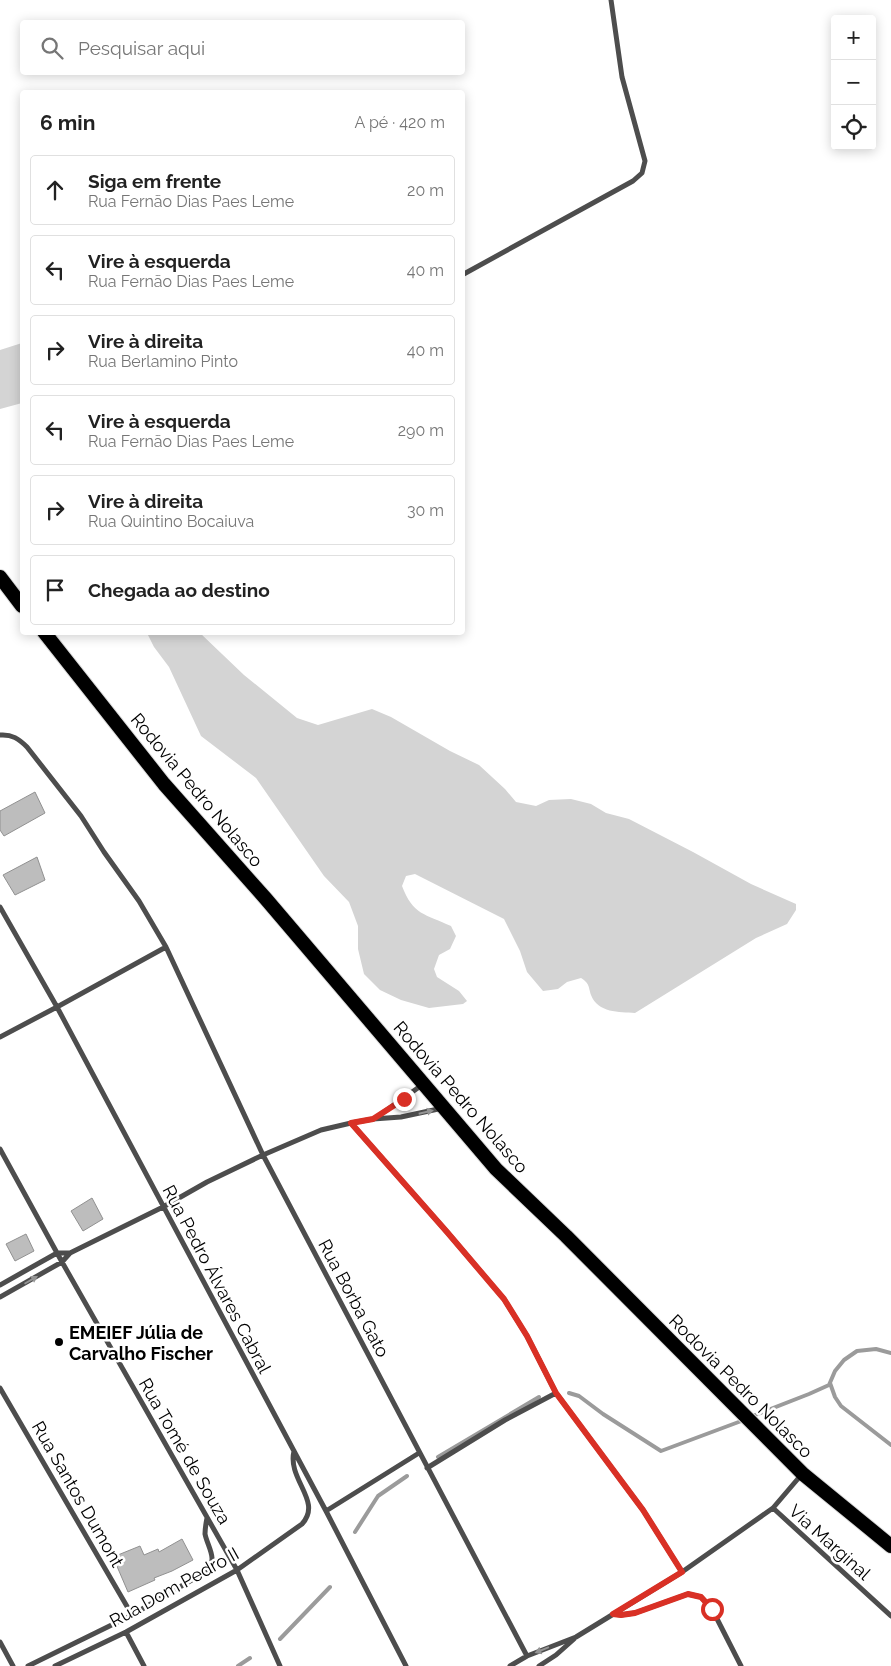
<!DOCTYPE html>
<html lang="pt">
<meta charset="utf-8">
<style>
:root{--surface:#fff;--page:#f6f6f6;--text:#222;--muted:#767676;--line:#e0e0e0}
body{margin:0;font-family:Raleway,sans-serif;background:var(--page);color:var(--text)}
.controls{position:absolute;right:15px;top:15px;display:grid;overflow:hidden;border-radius:5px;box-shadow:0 2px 12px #0003}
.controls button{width:45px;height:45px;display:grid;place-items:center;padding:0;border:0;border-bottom:1px solid var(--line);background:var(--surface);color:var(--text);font:25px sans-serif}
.stop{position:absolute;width:15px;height:15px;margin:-11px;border:4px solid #d93025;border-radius:50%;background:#fff}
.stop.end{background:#d93025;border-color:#fff;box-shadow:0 1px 5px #0008}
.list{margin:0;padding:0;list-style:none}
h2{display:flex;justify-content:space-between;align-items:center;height:65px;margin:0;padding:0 20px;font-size:21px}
h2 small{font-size:16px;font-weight:400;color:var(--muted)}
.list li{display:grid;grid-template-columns:32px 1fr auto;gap:15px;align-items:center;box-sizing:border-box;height:70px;margin:0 10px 10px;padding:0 10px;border:1px solid var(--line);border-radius:5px}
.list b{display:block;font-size:19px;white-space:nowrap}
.list p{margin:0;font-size:16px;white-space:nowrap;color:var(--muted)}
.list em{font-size:16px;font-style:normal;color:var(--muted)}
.icon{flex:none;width:28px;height:28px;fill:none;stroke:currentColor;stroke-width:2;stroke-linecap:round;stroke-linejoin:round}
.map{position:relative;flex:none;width:891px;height:1666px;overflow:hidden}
.search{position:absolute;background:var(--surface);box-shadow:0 2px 12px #0003;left:20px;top:20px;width:445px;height:55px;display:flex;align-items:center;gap:12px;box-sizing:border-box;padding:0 18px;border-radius:5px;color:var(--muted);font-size:19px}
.panel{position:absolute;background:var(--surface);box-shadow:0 2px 12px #0003;left:20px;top:90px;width:445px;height:545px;border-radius:5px}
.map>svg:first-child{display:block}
.green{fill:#d4d4d4}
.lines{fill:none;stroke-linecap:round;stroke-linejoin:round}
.stream{stroke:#9b9b9b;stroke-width:4}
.building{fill:#bdbdbd;stroke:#919191}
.trunk-casing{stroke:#dbdbdb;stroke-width:16}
.minor{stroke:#4d4d4d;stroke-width:5}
.trunk{stroke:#000;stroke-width:14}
.oneway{fill:#949494}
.route{stroke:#d93025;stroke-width:6}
.poi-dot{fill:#000;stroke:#fff;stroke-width:2}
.labels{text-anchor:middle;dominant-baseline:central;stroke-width:5;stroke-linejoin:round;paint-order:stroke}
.street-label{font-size:18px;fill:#000;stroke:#fff}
.poi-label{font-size:18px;font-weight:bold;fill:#000;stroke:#fff;text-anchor:start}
</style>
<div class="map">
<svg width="891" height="1666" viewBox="0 0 891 1666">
<rect width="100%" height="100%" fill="#fff"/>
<path class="green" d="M22,343V403L0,409V350Z
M147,633H200L244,675L297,718L318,725L372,709L391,717L450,751L479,765L505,789L516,802L536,806L549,800L571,799L591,804L606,813L629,819L693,852L751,884L796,904V910L787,924L756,938L635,1013C619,1012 598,1013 591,995C588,986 590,984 581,978L567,982L558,989L543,991L527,972L520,951L504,919L415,874L406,876L402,886C413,915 425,914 451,926L456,936L450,949L439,955L434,969L437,977L459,991L467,1001L463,1004L429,1008L401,1000L380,990L364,974L358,949V926L349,902L324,876L256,778L201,736L169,667L154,647Z"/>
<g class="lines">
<path class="stream" d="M830,1383L835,1397L841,1406L891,1445
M569,1393L579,1396L603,1414L661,1451L744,1420
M750,1417L809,1394L829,1385L835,1371L844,1360L857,1351L876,1349L891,1353
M438,1457L539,1397
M355,1532L378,1496L407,1476
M280,1639L330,1587
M238,1666L250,1658"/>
</g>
<path class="building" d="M35,792L45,813L4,836L0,830V811Z
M37,857L45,880L15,895L3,875Z
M92,1198L103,1219L83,1231L71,1211Z
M26,1234L34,1251L15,1261L6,1244Z
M182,1539L193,1560L172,1571L154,1578L155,1580L128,1592L113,1557L140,1546L144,1555L158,1549L159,1552Z"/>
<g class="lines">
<defs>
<path id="trunk" d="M0,577L22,606
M44,632L164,784L266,899L496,1169L566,1236L803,1474L891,1546"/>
</defs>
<use href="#trunk" class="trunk-casing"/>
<path class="minor" d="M462,275L633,181L642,173L645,161L622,77L611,0
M0,735C12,734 19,739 27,747L81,816L104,852L139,901L166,947L263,1155L527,1656
M0,907L57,1007L326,1511L406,1666
M0,1037L57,1007L166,947
M374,1119L422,1085
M351,1123L447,1232L504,1299L527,1336L556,1393L643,1510L682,1572
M0,1149L62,1262L237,1570L280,1666
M0,1285L57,1253H70
M0,1297L62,1262L70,1253L163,1207L207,1182L263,1155L321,1130L351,1123L373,1119L401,1117L443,1108
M0,1388L132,1615
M427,1468L505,1420L556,1393
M773,1508L891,1616
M326,1511L419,1453
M613,1614L621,1615L635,1613L688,1594L701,1597L712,1609L741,1666
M126,1632L144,1666
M0,1642L13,1666
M28,1666L132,1615L207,1571C218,1559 208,1548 205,1534C205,1528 206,1523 207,1518
M55,1666L126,1632L237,1570L302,1524C323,1501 287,1480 294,1451
M510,1666L527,1656L576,1637L682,1572L773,1508L802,1474
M539,1666L556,1655L574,1639"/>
<use href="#trunk" class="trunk"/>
</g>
<defs><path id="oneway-solid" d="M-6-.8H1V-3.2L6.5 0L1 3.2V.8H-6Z" transform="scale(1.25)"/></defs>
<g class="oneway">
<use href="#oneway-solid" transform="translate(426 1112) rotate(-13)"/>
<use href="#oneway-solid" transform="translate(31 1280) rotate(-30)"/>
<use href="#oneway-solid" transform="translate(542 1650) rotate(158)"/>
</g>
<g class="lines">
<path class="route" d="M404,1099L373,1119L351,1123L447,1232L504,1299L527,1336L556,1393L643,1510L682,1572L613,1614L621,1615L635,1613L688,1594L701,1597L712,1609"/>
</g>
<circle class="poi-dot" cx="59" cy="1342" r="5"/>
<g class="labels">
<g class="street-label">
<text transform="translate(197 790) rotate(50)">Rodovia Pedro Nolasco</text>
<text transform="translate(461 1097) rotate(49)">Rodovia Pedro Nolasco</text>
<text transform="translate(217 1279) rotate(62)">Rua Pedro Álvares Cabral</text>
<text transform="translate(354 1298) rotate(62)">Rua Borba Gato</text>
<text transform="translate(741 1386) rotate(45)">Rodovia Pedro Nolasco</text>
<text transform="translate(185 1451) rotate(60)">Rua Tomé de Souza</text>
<text transform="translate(78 1494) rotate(60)">Rua Santos Dumont</text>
<text transform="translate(830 1542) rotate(42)">Via Marginal</text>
<text transform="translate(174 1587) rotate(-29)">Rua Dom Pedro II</text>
</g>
<g class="poi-label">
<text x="69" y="1332">EMEIEF Júlia de<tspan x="69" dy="21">Carvalho Fischer</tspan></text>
</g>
</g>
</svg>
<div class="controls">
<button>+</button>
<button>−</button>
<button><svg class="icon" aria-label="locate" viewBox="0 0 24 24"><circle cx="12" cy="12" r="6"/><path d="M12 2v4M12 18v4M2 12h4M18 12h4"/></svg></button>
</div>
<div class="stop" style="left:712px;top:1609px"></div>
<div class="stop end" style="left:404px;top:1099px"></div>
<div class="search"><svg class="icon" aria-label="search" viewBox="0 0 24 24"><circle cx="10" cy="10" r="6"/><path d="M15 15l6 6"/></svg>Pesquisar aqui</div>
<section class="panel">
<h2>6 min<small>A pé · 420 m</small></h2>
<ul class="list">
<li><svg class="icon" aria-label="ahead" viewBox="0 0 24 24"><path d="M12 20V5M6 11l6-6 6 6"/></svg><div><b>Siga em frente</b><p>Rua Fernão Dias Paes Leme</p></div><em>20 m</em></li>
<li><svg class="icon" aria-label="left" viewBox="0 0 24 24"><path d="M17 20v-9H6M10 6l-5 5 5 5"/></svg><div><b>Vire à esquerda</b><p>Rua Fernão Dias Paes Leme</p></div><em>40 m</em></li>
<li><svg class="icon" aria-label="right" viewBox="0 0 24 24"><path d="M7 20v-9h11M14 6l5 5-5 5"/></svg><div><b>Vire à direita</b><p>Rua Berlamino Pinto</p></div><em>40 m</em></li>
<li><svg class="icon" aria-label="left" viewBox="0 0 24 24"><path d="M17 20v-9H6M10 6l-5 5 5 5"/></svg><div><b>Vire à esquerda</b><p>Rua Fernão Dias Paes Leme</p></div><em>290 m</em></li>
<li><svg class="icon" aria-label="right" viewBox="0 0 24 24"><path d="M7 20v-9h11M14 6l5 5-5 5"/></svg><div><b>Vire à direita</b><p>Rua Quintino Bocaiuva</p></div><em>30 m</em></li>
<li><svg class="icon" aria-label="arrive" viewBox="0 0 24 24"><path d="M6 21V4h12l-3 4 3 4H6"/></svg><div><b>Chegada ao destino</b></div></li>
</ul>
</section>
</div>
